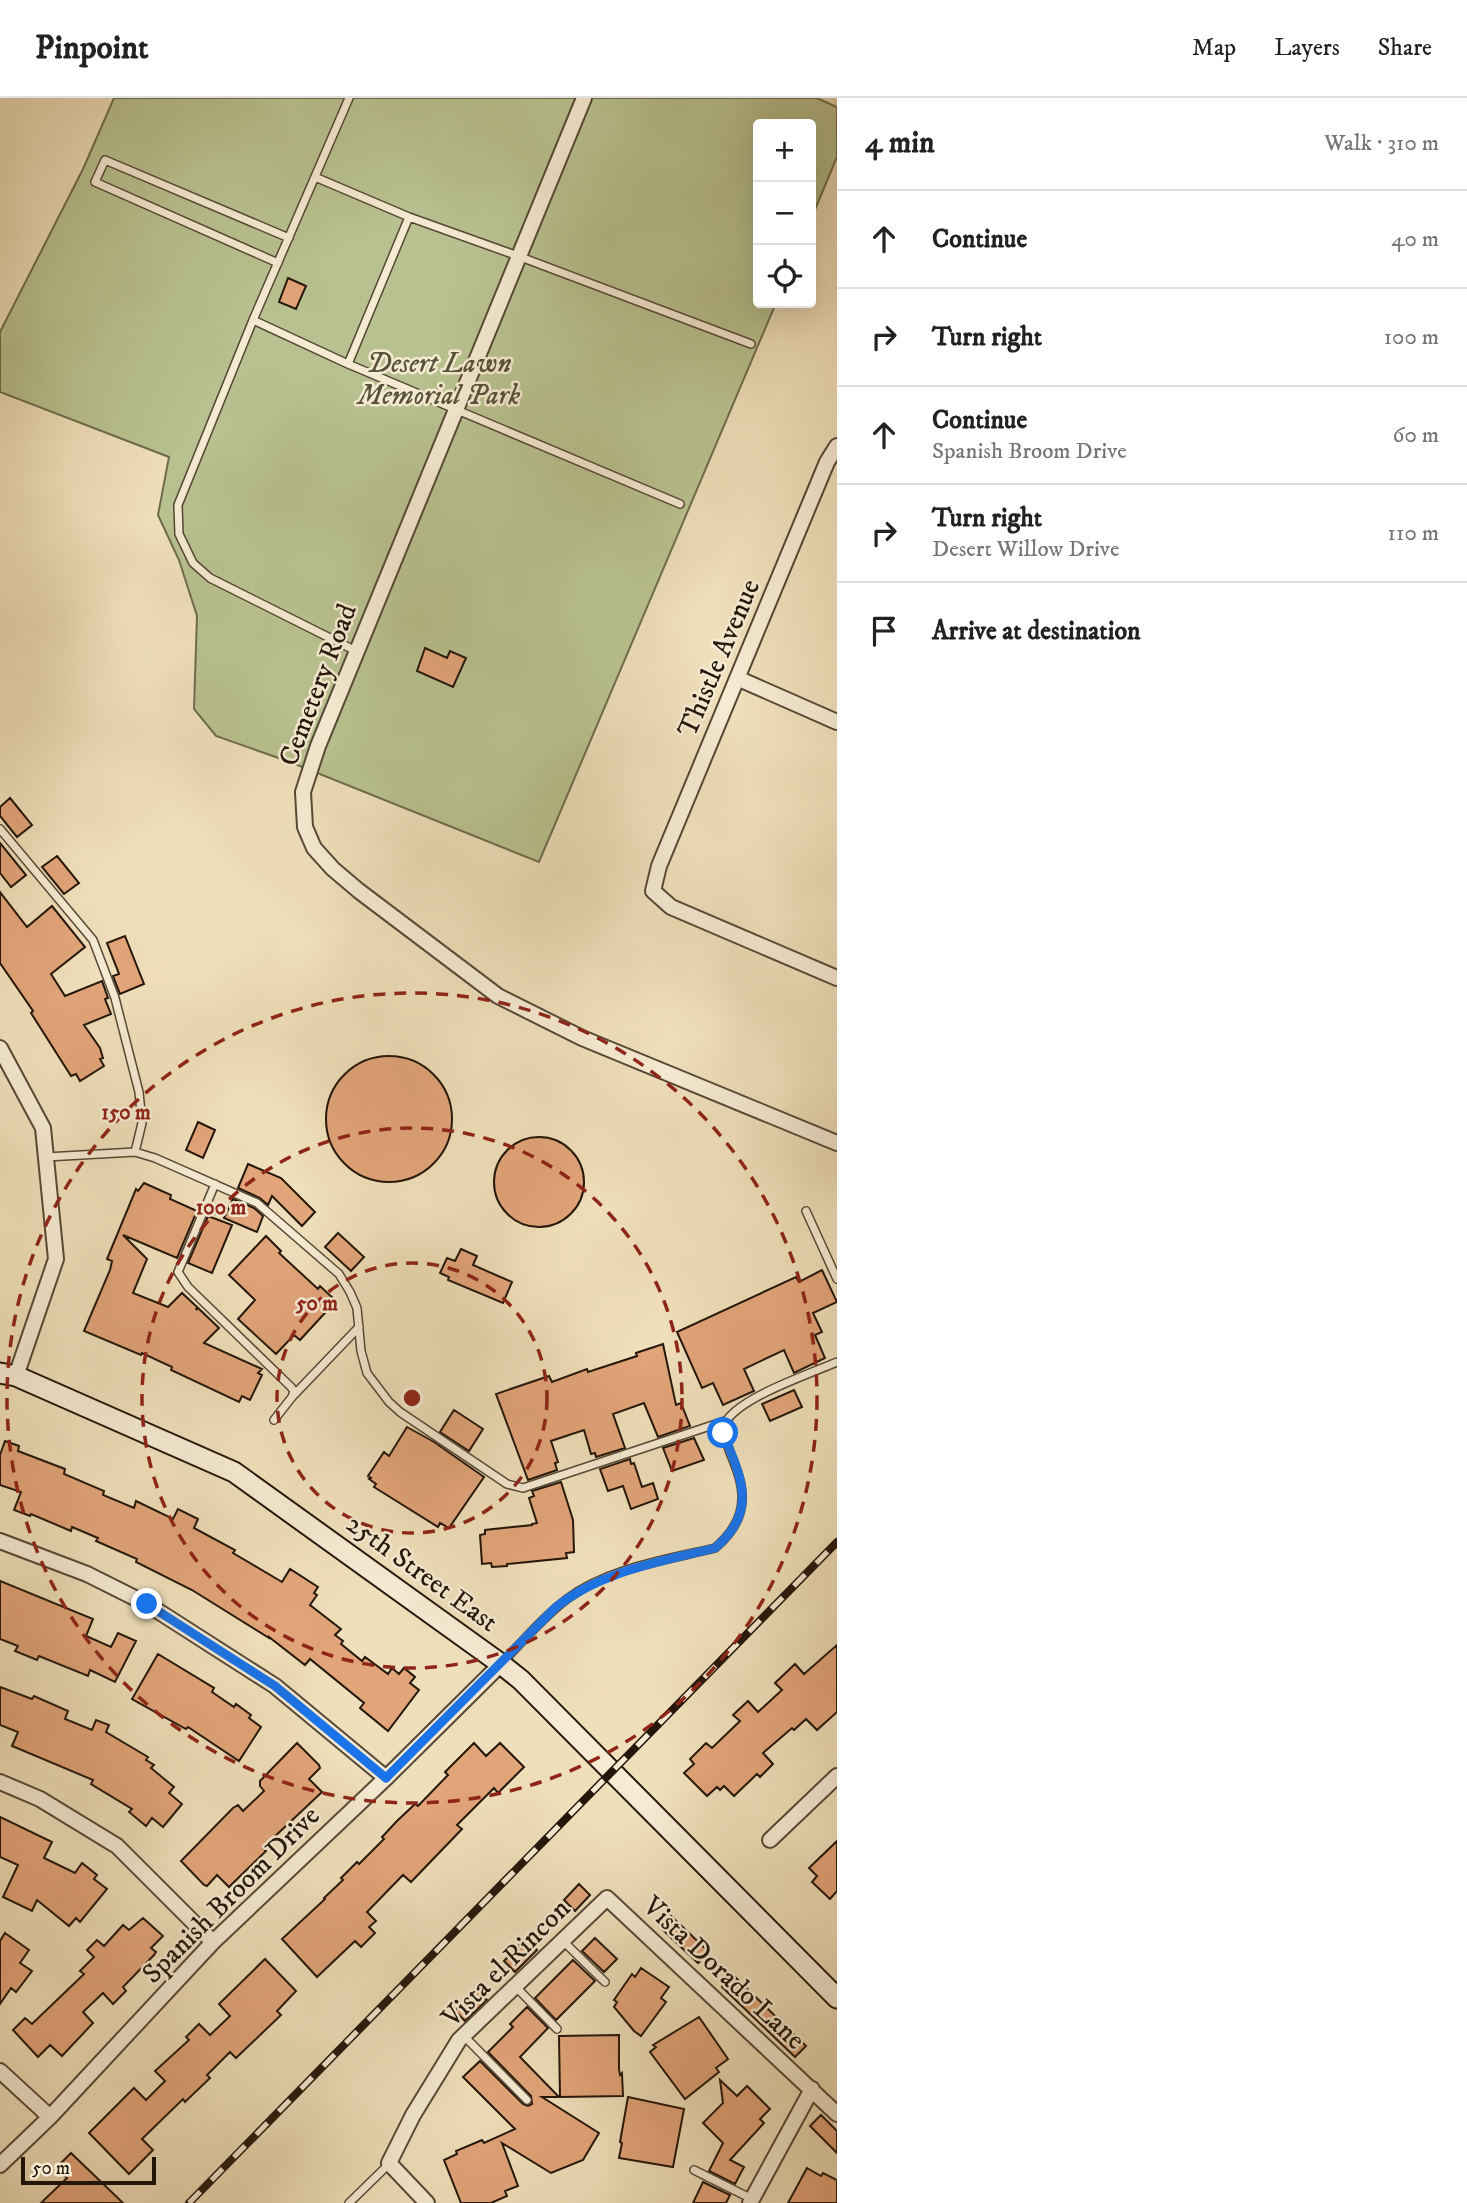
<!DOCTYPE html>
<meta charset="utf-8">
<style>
:root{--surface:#fff;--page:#f2f2f2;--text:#222;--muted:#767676;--line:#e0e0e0}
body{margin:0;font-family:"IM FELL DW Pica",serif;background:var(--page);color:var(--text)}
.controls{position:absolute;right:21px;top:21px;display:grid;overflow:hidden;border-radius:7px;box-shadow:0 7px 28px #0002}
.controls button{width:63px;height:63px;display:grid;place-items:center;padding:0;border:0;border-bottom:2px solid var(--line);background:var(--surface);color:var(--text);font:35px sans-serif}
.scale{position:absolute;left:21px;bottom:18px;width:135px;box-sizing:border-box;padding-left:7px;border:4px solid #23160a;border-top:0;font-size:19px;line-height:24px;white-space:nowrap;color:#23160a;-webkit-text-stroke:5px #f5ead2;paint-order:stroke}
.stop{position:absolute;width:21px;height:21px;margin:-16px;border:5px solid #1a73e8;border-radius:50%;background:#fff}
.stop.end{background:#1a73e8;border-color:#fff;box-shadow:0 2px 7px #0008}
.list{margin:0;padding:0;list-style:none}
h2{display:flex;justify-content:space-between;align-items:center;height:91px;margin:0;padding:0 28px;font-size:30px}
h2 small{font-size:23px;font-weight:400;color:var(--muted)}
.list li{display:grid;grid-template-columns:46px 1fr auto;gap:21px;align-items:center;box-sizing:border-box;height:98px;padding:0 28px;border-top:2px solid var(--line)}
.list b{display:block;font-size:26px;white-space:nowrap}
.list p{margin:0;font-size:23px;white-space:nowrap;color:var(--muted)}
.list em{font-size:23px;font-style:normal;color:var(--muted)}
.icon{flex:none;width:38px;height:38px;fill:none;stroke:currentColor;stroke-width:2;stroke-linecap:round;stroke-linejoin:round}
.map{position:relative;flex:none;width:837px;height:2105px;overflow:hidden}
header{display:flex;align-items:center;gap:42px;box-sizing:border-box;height:98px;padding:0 35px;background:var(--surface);border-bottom:2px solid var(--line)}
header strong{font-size:33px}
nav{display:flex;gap:38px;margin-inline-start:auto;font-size:24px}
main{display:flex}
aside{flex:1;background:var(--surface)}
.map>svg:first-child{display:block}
.green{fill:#b8c290;stroke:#6e6c4d;stroke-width:2}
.building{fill:#e2a479;stroke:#23160a;stroke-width:2}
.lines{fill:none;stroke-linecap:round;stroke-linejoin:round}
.service-casing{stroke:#564836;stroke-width:10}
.minor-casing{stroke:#564836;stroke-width:18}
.secondary-casing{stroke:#23160a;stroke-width:23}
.service{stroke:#f5ead2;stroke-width:7}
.minor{stroke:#f5ead2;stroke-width:14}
.secondary{stroke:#f5ead2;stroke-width:19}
.rail-casing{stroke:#23160a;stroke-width:8}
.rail{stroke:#f5ead2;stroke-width:5;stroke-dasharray:16;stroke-linecap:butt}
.route{stroke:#1a73e8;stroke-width:9}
.ring{fill:none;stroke:#8f2418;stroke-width:3.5;stroke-dasharray:12 9}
.labels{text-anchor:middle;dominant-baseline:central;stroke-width:5;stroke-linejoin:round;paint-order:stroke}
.park-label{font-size:28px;font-style:italic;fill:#575239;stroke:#f5ead2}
.street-label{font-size:28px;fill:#23160a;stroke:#f5ead2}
.centre{fill:#8f2418;stroke:#f5ead2;stroke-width:3.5}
.ring-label{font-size:21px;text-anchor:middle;font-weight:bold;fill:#8f2418;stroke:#f5ead2;stroke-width:5;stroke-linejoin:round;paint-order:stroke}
</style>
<header>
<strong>Pinpoint</strong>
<nav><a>Map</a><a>Layers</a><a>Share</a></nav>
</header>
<main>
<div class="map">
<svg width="837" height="2105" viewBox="0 0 837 2105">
<rect width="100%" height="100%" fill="#efdfba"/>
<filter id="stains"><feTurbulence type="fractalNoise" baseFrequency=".00286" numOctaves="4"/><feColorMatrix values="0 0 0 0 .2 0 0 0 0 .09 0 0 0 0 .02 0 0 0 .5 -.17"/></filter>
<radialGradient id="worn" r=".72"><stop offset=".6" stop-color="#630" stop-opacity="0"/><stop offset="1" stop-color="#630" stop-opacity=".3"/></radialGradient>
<path class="green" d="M114,0H817L837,9V59L811,121V26H758V205H776L539,764L290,664L216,638L194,611L197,518L179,462L158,417L169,359L0,294V234L83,71Z"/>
<path class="building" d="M288,180L306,188L296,211L279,204Z
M425,550L447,560L450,553L466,560L453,589L417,573Z
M10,700L32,727L17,739L0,718V709Z
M0,745L26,777L11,789L0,775Z
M57,758L79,785L64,796L42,769Z
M0,794L27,829L52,808L85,849L51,876L65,898L102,883L108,900L105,901L111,916L84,927L100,950L103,960L100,961L104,968L80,983L76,976L71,978L31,915L33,913L0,865Z
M125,838L144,886L120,896L113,878L119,876L107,845Z
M326 1021a63 63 0 1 1 126 0a63 63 0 1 1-126 0Z
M198,1024L215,1032L203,1060L186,1052Z
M494 1084a45 45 0 1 1 90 0a45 45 0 1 1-90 0Z
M248,1066L281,1080L315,1114L302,1128L272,1098L268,1107L260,1100L238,1090Z
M144,1085L171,1097L170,1101L197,1113L177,1160L123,1137L147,1161L133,1195L168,1209L182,1195L197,1209L196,1212L198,1210L219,1230L204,1245L262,1271L258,1275L262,1277L250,1302L242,1298L239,1304L171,1272L172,1269L142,1255L141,1257L84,1233L110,1172L112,1163L107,1161L136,1091L138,1093Z
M233,1101L254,1110L263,1118L257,1134L224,1120Z
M208,1118L232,1127L212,1175L188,1165Z
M338,1135L364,1159L351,1173L325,1149Z
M266,1138L281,1153L279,1155L318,1191L320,1188L336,1203L300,1242L294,1237L276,1256L238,1221L255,1202L229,1177Z
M461,1151L477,1158L473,1167L512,1184L503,1205L448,1182L449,1179L440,1175L447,1160L455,1163Z
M822,1172L837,1204L813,1215L822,1234L815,1237L825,1260L794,1275L784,1252L744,1271L754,1293L723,1307L713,1285L702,1290L677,1234L796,1179L799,1184Z
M663,1246L676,1307L681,1305L690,1328L658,1339L644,1305L613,1316L625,1350L596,1359L595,1355L591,1356L584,1332L551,1343L558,1364L555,1365L557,1372L528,1382L496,1296L549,1278L552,1284L587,1271L588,1274L637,1258L636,1255Z
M794,1292L802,1309L770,1323L762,1306Z
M454,1312L483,1331L469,1353L440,1334Z
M407,1329L434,1344L484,1379L449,1430L440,1425L438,1429L374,1389L376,1386L369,1381L371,1380L368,1378L384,1354L389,1358Z
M694,1340L704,1362L672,1373L663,1350Z
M5,1343L19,1348L18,1353L65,1371L64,1376L104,1393L103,1397L134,1410L136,1403L173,1421L178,1411L198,1421L194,1430L235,1452L233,1455L282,1484L290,1471L318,1489L314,1495L317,1497L310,1507L341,1531L335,1537L343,1543L341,1546L362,1563L365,1559L388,1576L392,1570L399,1576L404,1570L415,1579L410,1585L419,1592L388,1633L360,1610L364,1605L310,1561L305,1567L269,1539V1540L192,1492L136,1464L137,1461L96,1443L98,1440L72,1429L71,1433L31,1416L30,1418L14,1412L21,1394L0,1387V1357Z
M630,1361L631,1366L634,1365L642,1389L653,1385L658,1401L631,1411L623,1388L608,1393L600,1371Z
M561,1384L573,1422L574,1454L566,1455L567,1460L507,1466V1468L492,1469L491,1465L482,1466L480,1437L485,1436V1432L532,1427V1426L537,1425L529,1400L534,1398L532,1393Z
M0,1483L93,1521L86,1538L111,1549L118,1535L136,1543L115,1584L90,1572L88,1578L39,1558L37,1562L15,1553L18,1548L0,1541Z
M837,1547V1614L817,1632L806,1621L794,1632L792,1630L763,1655L773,1666L760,1679L757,1676L734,1698L724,1688L720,1692L717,1689L707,1698L684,1675L694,1666L690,1661L706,1645L712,1650L740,1623L733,1617L748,1603L758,1614L782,1592L775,1585L795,1566L804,1576Z
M158,1556L214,1590L212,1594L234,1609L236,1606L251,1617L249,1620L261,1629L239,1663L188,1629L186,1631L132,1601Z
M0,1589L32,1601L34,1598L68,1613L65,1621L92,1632L96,1622L109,1627L106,1634L148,1659L146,1662L154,1667L151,1670L174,1689L169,1695L182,1706L163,1729L152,1720L146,1728L129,1714L132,1711L91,1686L93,1682L12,1648L18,1634L0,1627Z
M297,1645L319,1667L320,1670L309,1681L322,1694L270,1743L263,1750L266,1753L229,1789L217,1777L207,1788L204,1787L181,1763L233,1710L238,1707L243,1713L264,1693L260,1688V1683Z
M474,1645L486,1658L500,1645L524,1669L498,1695L494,1690L457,1727L462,1731L411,1784L403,1777L367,1814L376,1823L369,1829L375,1835L361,1849L355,1843L317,1879L282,1841L325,1801L324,1800L343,1782L341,1780L357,1764L359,1766L384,1741L382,1739L397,1723L415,1706L418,1708L448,1677L445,1674Z
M0,1719L52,1744L44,1760L75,1775L82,1765L97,1777L94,1781L107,1791L80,1824L76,1820L69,1828L37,1802L32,1813L3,1799L18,1767L0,1759Z
M837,1743V1793L830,1801L812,1784L817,1778L809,1770Z
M579,1786L590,1797L575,1813L564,1802Z
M671,1818L709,1854L698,1865L662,1831Z
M143,1820L163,1838L151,1850L156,1854L154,1857L123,1889L126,1893L113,1906L103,1895L83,1914L93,1925L62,1958L50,1947L38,1959L13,1932L25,1920L32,1926L84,1876L80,1873L94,1859L87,1852L97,1842L104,1848L123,1827L129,1832Z
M5,1835L29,1852L20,1865L32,1873L16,1894L11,1890L0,1906V1843Z
M595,1840L617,1861L604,1874L582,1853Z
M525,1841L537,1852L515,1874L504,1863Z
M265,1861L296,1893L277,1913L281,1917L236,1960L230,1954L207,1977L210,1980L185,2004L183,2001L142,2041L153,2052L129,2076L89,2035L134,1990L146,2002L165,1983L155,1973L189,1942L186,1939L199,1926L210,1937L230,1918L219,1906Z
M573,1862L595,1883L556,1922L535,1900Z
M641,1870L669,1889L661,1900L666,1904L641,1938L634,1933L614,1909L617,1904L614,1902L632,1876L635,1879Z
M733,1877L806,1948L795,1959L722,1889Z
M476,1891L487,1902L465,1923L455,1913Z
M527,1909L548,1930L520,1959L559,1999H542L599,2035L583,2062L551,2075L502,2045L518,2088L505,2093L507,2098L491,2105H461L444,2062L457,2056L456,2053L482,2042L484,2045L515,2031L463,1979L480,1963L523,2006L528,2008L532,2006L531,1998L488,1954L513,1929L510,1926Z
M699,1919L728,1961L716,1970L719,1974L685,2001L650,1954L656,1949L653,1947Z
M619,1937V1971L620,1977L622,1975L623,1998L560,1999L559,1938Z
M720,1982L737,1998L747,1988L770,2011L760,2021L764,2025L730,2062L744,2069L735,2086L709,2073L723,2045L703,2025L723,2005Z
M628,1999L684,2011L673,2069L619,2060L622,2045L620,2044Z
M821,2017L837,2033V2055L810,2028Z
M71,2055L123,2105H41L67,2080L56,2070Z
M807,2070L821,2078L823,2075L837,2082V2105H788Z
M703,2084L730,2097L726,2105H693Z"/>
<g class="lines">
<defs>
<path id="service" d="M349,0L253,222L178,407L179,436L193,465L210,480L356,553
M315,79L409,119L518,158L751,246
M278,165L95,84L105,62L289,140
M253,222L348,266L680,406
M348,266L409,119
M0,731L93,842L115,900L139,994L142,1025L135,1054
M46,1059L135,1054L155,1060L257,1105L339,1176L350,1194L357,1210L361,1253L367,1275L389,1304L400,1314L507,1386L523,1390L725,1323
M215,1086L178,1174L188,1189L291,1289L294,1293L292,1299L274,1322
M806,1113L837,1181
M292,1299L359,1229
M501,1566C522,1544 543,1519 567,1501C609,1470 666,1462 715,1450C778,1397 709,1346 727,1322C744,1298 809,1276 837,1264
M563,1843L605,1884
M515,1888L557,1931
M464,1938L527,2002
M694,2072L752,2101
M349,2105L389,2066"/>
<path id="minor" d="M584,0L318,648L303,694L305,729L314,750L333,771L359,793L498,898L582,940L837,1045
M837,348L827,364L659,768L653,793L671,809L837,880
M737,580L837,624
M0,950L43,1030L56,1161L16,1278
M0,1443L87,1476L147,1506L275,1588L386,1680
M0,1684L40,1701L117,1748L213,1844
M770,1742L837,1678
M0,1973L50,2019
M0,2067L50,2019L213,1844L386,1680L501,1566
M427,2105L389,2065L413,2017L459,1942L607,1800L837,2016
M750,2105L812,1991"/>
<path id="secondary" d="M0,1275L16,1278L234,1374L501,1566L521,1582L837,1900"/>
</defs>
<use href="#service" class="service-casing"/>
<use href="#minor" class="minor-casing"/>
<use href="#secondary" class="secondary-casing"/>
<use href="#service" class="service"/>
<use href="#minor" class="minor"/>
<use href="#secondary" class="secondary"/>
<defs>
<path id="rail" d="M189,2105L837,1444"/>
</defs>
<use href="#rail" class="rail-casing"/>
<use href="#rail" class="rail"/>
</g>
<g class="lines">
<path class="route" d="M147,1506L275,1588L386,1680L556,1509C602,1473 660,1464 715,1450C759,1413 741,1379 723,1335"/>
</g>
<g class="ring">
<circle cx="412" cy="1300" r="135"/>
<circle cx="412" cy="1300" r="270"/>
<circle cx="412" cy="1300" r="405"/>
</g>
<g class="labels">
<g class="park-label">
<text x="439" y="265">Desert Lawn<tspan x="439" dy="32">Memorial Park</tspan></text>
</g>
<g class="street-label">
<text transform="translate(719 560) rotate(-67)">Thistle Avenue</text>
<text transform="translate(318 587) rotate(-69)">Cemetery Road</text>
<text transform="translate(422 1475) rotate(36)">25th Street East</text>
<text transform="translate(231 1797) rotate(-45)">Spanish Broom Drive</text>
<text transform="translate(506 1865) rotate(-45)">Vista el Rincon</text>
<text transform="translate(724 1875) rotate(43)">Vista Dorado Lane</text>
</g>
</g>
<circle cx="412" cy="1300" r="10" class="centre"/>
<g class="ring-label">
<text x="126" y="1021">150 m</text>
<text x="221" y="1116">100 m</text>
<text x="317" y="1212">50 m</text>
</g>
<rect width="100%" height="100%" filter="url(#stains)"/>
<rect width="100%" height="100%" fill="url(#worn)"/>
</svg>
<div class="controls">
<button>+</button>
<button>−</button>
<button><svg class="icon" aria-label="locate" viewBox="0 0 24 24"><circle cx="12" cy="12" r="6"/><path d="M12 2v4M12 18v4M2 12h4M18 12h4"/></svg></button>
</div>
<div class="scale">50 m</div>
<div class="stop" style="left:723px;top:1335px"></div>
<div class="stop end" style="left:147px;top:1506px"></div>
</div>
<aside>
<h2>4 min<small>Walk · 310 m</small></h2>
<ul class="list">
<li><svg class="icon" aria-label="ahead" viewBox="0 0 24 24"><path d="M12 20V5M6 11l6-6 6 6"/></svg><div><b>Continue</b></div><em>40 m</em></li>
<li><svg class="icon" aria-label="right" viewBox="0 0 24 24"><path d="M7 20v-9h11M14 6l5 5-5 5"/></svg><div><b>Turn right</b></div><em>100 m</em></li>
<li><svg class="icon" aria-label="ahead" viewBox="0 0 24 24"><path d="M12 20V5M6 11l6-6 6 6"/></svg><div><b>Continue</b><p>Spanish Broom Drive</p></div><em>60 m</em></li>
<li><svg class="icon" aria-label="right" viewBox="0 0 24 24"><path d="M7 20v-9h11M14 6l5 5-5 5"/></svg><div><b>Turn right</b><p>Desert Willow Drive</p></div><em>110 m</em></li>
<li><svg class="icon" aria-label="arrive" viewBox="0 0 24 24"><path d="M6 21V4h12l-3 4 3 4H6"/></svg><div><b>Arrive at destination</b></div></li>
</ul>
</aside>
</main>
